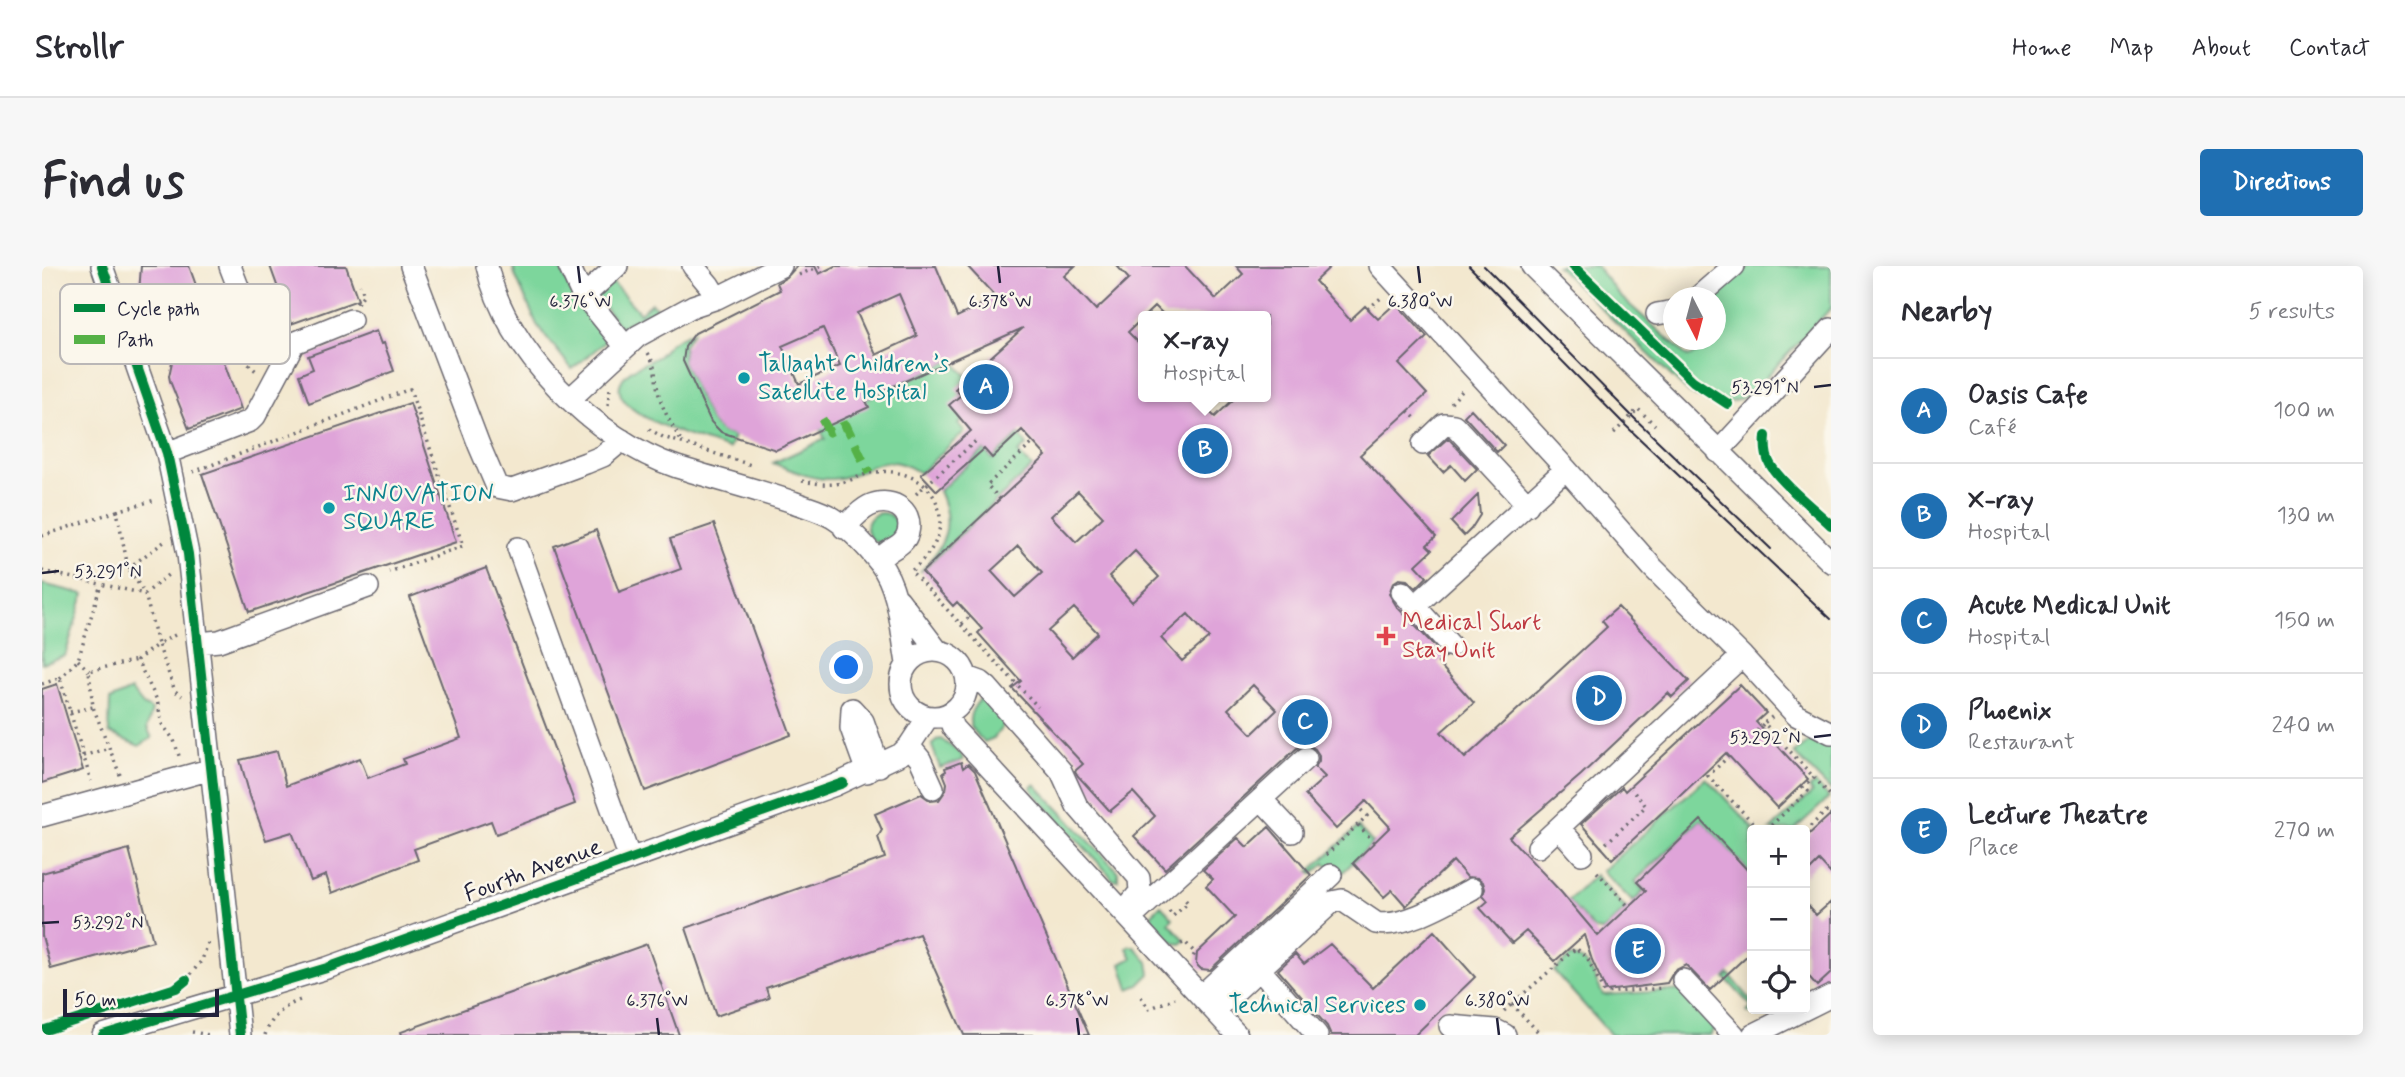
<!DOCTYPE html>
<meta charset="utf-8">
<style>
:root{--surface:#fff;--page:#f7f7f7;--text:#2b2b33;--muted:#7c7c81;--line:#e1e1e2;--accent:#1f6fb2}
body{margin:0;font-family:Mynerve,sans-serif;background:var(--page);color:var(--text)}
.controls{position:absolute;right:21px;bottom:21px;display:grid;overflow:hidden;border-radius:7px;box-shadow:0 4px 18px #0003}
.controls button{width:63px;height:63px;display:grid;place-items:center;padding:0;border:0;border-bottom:2px solid var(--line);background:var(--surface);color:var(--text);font:35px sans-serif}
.compass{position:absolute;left:1621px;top:21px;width:63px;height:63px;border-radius:50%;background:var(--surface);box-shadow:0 4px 18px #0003;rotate:174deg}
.scale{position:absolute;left:21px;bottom:18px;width:156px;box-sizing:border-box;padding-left:7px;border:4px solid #22223b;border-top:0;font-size:19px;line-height:24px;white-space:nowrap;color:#22223b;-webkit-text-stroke:5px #fbf7ec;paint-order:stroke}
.you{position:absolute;left:805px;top:402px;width:24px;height:24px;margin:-18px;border:5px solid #fff;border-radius:50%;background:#1a73e8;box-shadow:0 0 0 10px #1a73e833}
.badge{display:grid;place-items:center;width:46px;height:46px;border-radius:50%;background:var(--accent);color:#fff;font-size:23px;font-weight:700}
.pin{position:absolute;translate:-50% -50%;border:4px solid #fff;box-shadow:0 2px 7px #0006}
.popup{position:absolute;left:1096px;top:45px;width:133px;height:91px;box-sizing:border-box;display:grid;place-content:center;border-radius:7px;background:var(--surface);filter:drop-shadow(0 2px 5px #0005);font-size:23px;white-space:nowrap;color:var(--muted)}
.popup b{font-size:26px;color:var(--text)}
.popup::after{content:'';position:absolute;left:50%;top:100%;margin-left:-14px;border:14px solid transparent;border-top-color:var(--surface)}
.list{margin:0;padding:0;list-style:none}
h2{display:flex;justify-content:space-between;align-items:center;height:91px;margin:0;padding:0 28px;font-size:30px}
h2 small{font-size:23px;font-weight:400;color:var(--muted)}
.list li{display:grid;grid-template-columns:46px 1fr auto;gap:21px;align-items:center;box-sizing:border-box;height:105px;padding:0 28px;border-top:2px solid var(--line)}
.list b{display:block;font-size:26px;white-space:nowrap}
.list p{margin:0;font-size:23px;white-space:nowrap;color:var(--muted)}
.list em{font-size:23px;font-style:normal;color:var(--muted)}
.icon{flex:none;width:38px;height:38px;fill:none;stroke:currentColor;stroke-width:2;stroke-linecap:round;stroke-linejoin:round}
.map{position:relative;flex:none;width:1789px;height:769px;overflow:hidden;border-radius:7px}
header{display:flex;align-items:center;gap:42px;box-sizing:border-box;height:98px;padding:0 35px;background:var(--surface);border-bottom:2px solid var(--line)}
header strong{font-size:33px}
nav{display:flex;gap:38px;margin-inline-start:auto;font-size:24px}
.intro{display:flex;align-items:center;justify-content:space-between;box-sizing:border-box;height:168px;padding:0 42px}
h1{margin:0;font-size:49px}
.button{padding:18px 32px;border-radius:7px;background:var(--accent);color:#fff;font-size:24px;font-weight:700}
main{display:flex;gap:42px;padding:0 42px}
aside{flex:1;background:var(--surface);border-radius:7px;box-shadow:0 4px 18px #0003}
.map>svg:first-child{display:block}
.green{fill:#7dd69c;stroke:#507c6c;stroke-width:2}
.building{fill:#dfa4d9;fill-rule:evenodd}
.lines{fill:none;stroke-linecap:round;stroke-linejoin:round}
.minor-tunnel{stroke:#c9c0b1;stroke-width:21;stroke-dasharray:21 10;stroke-linecap:butt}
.minor-casing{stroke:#6b676f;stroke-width:24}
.path{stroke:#6b676f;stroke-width:3.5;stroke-dasharray:2 5;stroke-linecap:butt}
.minor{stroke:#fff;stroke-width:21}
.tram{stroke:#22223b;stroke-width:2}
.quiet{stroke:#55b146;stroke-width:9;stroke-dasharray:18 9;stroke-linecap:butt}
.cycleway-casing{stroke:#fbf7ec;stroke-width:15}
.cycleway{stroke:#00873e;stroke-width:10}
.ticks{fill:none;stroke:#22223b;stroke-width:2.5}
.culture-dot{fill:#0f9aa8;stroke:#fbf7ec;stroke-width:2.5}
.health-dot{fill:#e0444e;stroke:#fbf7ec;stroke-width:2.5}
.labels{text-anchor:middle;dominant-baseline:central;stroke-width:5;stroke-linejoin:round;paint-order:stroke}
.culture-label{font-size:24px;fill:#0d838f;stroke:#fbf7ec;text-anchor:start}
.health-label{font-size:24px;fill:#be3a42;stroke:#fbf7ec;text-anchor:start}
.street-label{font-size:24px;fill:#22223b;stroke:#fbf7ec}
.key{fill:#fbf7ec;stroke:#bab7b7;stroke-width:2}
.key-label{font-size:19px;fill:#22223b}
.ticks-label{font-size:18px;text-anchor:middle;fill:#22223b;stroke:#fbf7ec;stroke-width:5;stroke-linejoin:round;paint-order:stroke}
</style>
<header>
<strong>Strollr</strong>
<nav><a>Home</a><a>Map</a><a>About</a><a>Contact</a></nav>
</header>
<div class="intro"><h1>Find us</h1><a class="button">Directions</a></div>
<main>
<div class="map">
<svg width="1789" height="769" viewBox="0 0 1789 769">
<rect width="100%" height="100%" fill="#fbf7ec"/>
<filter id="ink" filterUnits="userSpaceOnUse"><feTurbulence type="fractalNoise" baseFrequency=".0143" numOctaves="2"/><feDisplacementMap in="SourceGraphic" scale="14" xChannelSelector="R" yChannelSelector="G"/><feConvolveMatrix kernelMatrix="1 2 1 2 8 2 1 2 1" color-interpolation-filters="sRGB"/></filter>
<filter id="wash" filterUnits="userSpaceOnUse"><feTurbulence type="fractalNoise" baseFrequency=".00686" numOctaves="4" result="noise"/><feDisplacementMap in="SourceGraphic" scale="28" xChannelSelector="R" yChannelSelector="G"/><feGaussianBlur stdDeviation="1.57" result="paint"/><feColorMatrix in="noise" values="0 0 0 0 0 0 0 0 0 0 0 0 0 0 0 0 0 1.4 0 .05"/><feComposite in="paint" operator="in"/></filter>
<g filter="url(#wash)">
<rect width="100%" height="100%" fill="#f3e8cf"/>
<path class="green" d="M471,0H518L533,37L560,66L563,76L530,103L495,59L473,9Z
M1515,0H1554L1578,30L1646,91L1664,84V74H1674V32L1670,31L1708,0H1789V42L1710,126C1690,142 1668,137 1647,127Z
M570,16L598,47L609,37L615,42L578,61L555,31Z
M650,66L642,79L641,95L669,156L679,166L692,170L687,183C666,176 564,149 579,116C585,103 603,97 615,91C621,87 624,80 630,76C636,72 644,69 650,66Z
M910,94L945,131L916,158L923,165L878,207C836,180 829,210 790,213C770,214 750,204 731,197L783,173L774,155Z
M977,168L985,179L976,187L990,201L878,306C903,280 913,259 897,225L942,184L951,193Z
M825 262a15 15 0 1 1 30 0a15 15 0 1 1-30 0Z
M0,318L42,328L23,390L0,397Z
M89,424L101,439L110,444L105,462L110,472L97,480L67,467L68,434Z
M940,431H942L961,455V460L952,472L942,476C924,461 923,449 940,431Z
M1776,471L1789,475V525L1752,487L1770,473Z
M899,473L919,488L921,494L898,502L890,480L894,474Z
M1664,512L1713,564H1710V604L1707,606L1659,554L1593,615L1602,625L1591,636L1560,605Z
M1773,517L1787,532L1752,564H1728L1770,527L1767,522Z
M993,518L1072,601L1076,606V614L1070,613L1066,607L993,528L989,521Z
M1316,561L1331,577L1296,611L1283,597L1271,608L1268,605Z
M1553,609L1584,643L1561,665L1553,664L1526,635Z
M1119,639L1131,652L1127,657L1143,674L1139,678L1132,677L1109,652L1110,648Z
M1088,680H1092L1106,696L1108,708L1097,719L1087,723L1079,698L1090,692L1085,682Z
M1528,691C1548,692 1553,713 1561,729L1642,724L1675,761L1668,769H1569L1512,705Z
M1687,708L1710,735V743H1730L1716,750L1705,746L1710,741L1683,712Z"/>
<g id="blocks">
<path class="building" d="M99,0H147L199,143L147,163L128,115L127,110L130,96L126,83L113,71L115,52L110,40L97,27Z
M228,0H304L316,34L249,58Z
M755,0H773L777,8L793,0H894L915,51L936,41L951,28L925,0H1033L1022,10L1054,44L1087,13L1075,0H1143L1174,33L1201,8L1194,0H1289L1273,15L1308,54L1323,40L1336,53L1354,37L1385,71L1357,98L1385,128L1318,189L1394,271L1385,279L1390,284L1374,299L1385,311L1374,322L1365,314L1357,313L1351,317L1347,328L1355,341L1403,391L1396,397L1432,437L1399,466L1423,492L1565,361L1560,355L1576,341L1647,415L1630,431L1626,427L1539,509L1467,571L1519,626L1556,670L1604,625L1595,616L1659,554L1710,609V685L1668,724L1644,699L1632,705L1625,717L1564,725L1550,694L1542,669L1513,695L1484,665L1470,677L1438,642L1446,635L1441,629L1443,623L1441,616L1436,612L1425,611L1411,595L1364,640L1350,624L1342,631L1311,597L1348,561L1324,535L1294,563L1263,529L1283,511L1273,501L1277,495V489L1273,483L1267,479L1255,482L1123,603L1092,570L1113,550L1091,526L1068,545L1036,510L1033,505L1041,498L970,422L979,415L936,367L940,363L915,336L911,340L880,306L1004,190L980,164L950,192L942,183L895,225L879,208L929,165L907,139L919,129L913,123L981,62L823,133L827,141L734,184L679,166L669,156L641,95L643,81L653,67L738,24L735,17L745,11ZM857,28L875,70L834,89L815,47ZM1113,40L1123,50H1224V131H1194L1173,151L1151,131H1102V82L1086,66ZM781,62L798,100L757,118L740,80ZM1036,225L1061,251L1034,276L1009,250ZM976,280L1000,307L973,331L949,305ZM1093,285L1117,311L1090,336L1067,310ZM1032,342L1056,367L1030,391L1006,365ZM1146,348L1167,372L1140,395L1119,372ZM1211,419L1235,444L1210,468L1186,443Z
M334,65L339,78L342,77L352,105L267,137L257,109L271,103L266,90Z
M368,137L414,276L207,346L160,208Z
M1429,143L1462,179L1455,186L1422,150Z
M1406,172L1435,203L1423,215L1409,199L1401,206L1386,190Z
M1436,229L1438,249L1429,263L1422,270L1409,256Z
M672,258L749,469L603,525L512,280L554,264L577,326L639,303L628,273Z
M444,302L533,538L454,568L449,555L372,583L376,594L290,627L284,609L269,615L250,566L224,574L208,530L198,494L235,485L244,520L318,492L326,512L363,498L361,493L419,472L368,331Z
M15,418L41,504L0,517V423Z
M1698,419L1724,447L1714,456L1766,513L1735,542L1684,487L1570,593L1539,558L1580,521L1583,525Z
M919,496L921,502L926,498L933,505L1047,769H922L877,668L724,722L727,732L674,750L644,662L843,592L836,571L840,564L833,548L879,528L889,535L897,534L904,524L905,517L901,507L904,505L903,502Z
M1789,548V608L1777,595L1763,609V572Z
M1227,561L1269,609L1168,704L1159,703L1154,698L1155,687L1193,651L1164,620L1171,613L1161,604L1196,572L1205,581Z
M87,583L111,675L9,703L0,670V607Z
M1763,636L1774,649L1789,636V707L1775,720L1763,706Z
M1392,665L1433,711L1373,769H1289L1285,760L1236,704L1253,688L1262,698L1288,678L1331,722Z
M605,678L637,769H360L359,766Z"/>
</g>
</g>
<g filter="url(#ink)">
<use href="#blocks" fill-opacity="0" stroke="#6b676f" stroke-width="2"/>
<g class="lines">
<path class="minor-tunnel" d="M211,60L214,67L224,64L221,56"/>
<defs>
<path id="minor" d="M60,0L125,187L146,288L198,769
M188,0L211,60
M369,0L437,179L455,221L470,224L544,197L561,190L580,174
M445,0C463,84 553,174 635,201C673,213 713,223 751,236C764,241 780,245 791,252C807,262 825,281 837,296C858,323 859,364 865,397
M527,0L538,24L583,80
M651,0L667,19L675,32
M1338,0L1524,203L1611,302L1700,390L1754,449L1789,467
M1490,0L1789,296
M543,29L575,0
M1655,32L1692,0
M1615,48L1632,45
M528,133L596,70L651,40L675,32L739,0
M1381,178L1402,158L1412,159L1486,239
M1676,186L1789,63
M125,187L208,155L213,150L252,77L309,54
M802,262C810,254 817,245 827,240C846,230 872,242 866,266C862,283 841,282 838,297
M476,282L588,593
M1360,326L1409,380
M857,334L895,384
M1373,340L1524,203
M157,377L177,375L326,321
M859 418a33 33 0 1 1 66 0a33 33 0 1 1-66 0Z
M925,411L939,416L945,421L1019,505L1035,540L1097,612L1098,626L1082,645
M906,448L911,462L1195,769
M867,480L878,493L891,522
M825,506L809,462L810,443L821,455L837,500
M1219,533L1250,566
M0,550L170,503
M1517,562L1540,588
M1496,581L1700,390
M1090,651L1264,492
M1217,703L1275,769
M1641,714L1692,769
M1159,730L1289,609
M1173,744L1290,636L1300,634L1334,657C1360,663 1407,635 1430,623
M1408,760L1453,764L1463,769
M61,769L285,702L793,519L859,488L867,480L886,451
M1711,769L1789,730"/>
</defs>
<use href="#minor" class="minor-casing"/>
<path class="path" d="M757,9L778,0
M315,37L322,28L318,19
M1326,43L1340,31
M184,51L187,80L214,105
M606,87C614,99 613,111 616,125C620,143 630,160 640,176
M1409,137L1423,122
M566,139L568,123
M1366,145L1375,154
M607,163L621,171L709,199
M1572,167L1596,143L1613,159
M151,206L368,123L421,280L347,306
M760,215C771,217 781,219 792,218C805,217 816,210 828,207C858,201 890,214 897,244C902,271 888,289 869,305L996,441
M874,228L936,173
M958,233L945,219L992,176
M75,245L113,234
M0,270L75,245L86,302L103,328L116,378L95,394L115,434L120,458L132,474L138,493
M86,302L122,276
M0,305L103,328L127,308
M920,358L928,350
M133,369L116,378L133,425L140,430
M36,394L47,405
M18,412L36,394L59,318
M0,418L18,412L49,515
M28,446L51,441
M1730,451L1722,457L1789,530
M1715,465L1722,457
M41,490L67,482
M1687,490L1666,510L1718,564
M78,509L51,441L47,405L95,394
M1316,559L1332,576
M1724,564L1766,525L1761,521L1772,511
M1763,565L1789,541
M1559,582L1604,540L1589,523
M1284,589L1325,550L1317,542
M1555,606L1588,642
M1127,645L1131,650L1146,637L1141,631
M1139,678L1143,676L1153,687L1151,691
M144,714L160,694L166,677
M1099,731L1107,743L1133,732
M1470,738L1499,769
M1462,745L1534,682L1546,693L1562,727L1622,722
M150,766L167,769
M223,769C229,751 243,739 261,733"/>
<use href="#minor" class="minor"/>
<path class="tram" d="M1427,0L1581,157L1789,353
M1442,0L1589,149L1729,283"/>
<path class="quiet" d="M780,153L787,166L804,159L827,207"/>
<defs>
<path id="cycleway" d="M60,0L125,187L146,288L198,769
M1531,0L1651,115L1686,138
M1724,170C1723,180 1723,189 1728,198C1739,217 1772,243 1789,259
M0,765L134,722L144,714
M61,769L285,702L801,517"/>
</defs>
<use href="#cycleway" class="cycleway-casing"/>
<use href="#cycleway" class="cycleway"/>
</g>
</g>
<path class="ticks" d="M536,0L538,17M956,0L958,17M1376,0L1378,17M1772,121L1789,119M0,307L17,305M1772,471L1789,469M0,657L17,656M615,752L617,769M1035,752L1037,769M1455,752L1457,769"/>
<g class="culture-dot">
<circle cx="702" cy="112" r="7"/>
<circle cx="287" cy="242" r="7"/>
<circle cx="1378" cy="739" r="7"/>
</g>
<path class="health-dot" d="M1340.5 359.5h7v7h7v7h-7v7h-7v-7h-7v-7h7z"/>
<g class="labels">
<g class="culture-label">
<text x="716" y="98">Tallaght Children’s<tspan x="716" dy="28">Satellite Hospital</tspan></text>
<text x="301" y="228">INNOVATION<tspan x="301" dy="28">SQUARE</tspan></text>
<text x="1364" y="739" text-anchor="end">Technical Services</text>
</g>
<g class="health-label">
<text x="1360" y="356">Medical Short<tspan x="1360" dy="28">Stay Unit</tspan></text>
</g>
<g class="street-label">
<text transform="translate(491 605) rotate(-20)">Fourth Avenue</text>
</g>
</g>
<rect x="18" y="18" width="230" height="80" rx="10" class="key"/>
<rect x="32" y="38" width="31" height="8" fill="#00873e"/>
<rect x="32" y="69" width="31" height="9" fill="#55b146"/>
<g class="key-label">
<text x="75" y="49">Cycle path</text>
<text x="75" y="80">Path</text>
</g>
<g class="ticks-label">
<text x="538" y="41">6.376°W</text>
<text x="958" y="41">6.378°W</text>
<text x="1378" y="41">6.380°W</text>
<text x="1723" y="127">53.291°N</text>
<text x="66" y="311">53.291°N</text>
<text x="1723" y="477">53.292°N</text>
<text x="66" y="662">53.292°N</text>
<text x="615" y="740">6.376°W</text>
<text x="1035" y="740">6.378°W</text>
<text x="1455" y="740">6.380°W</text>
</g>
</svg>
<div class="controls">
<button>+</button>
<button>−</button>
<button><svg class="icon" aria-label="locate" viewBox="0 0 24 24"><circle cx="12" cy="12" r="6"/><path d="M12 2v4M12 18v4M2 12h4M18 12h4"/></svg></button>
</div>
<svg class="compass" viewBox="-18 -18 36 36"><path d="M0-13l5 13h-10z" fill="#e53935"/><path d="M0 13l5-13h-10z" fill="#7c7c81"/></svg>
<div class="scale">50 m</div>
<div class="you"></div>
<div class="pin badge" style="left:944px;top:121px">A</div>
<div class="pin badge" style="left:1163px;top:185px">B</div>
<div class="popup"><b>X-ray</b>Hospital</div>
<div class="pin badge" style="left:1263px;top:456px">C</div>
<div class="pin badge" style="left:1557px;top:432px">D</div>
<div class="pin badge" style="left:1596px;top:685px">E</div>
</div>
<aside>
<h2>Nearby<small>5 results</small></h2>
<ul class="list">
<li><span class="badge">A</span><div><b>Oasis Cafe</b><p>Café</p></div><em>100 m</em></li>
<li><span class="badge">B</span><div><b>X-ray</b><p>Hospital</p></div><em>130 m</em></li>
<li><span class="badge">C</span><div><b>Acute Medical Unit</b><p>Hospital</p></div><em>150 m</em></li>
<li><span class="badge">D</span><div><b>Phoenix</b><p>Restaurant</p></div><em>240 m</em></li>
<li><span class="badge">E</span><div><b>Lecture Theatre</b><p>Place</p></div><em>270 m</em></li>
</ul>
</aside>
</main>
